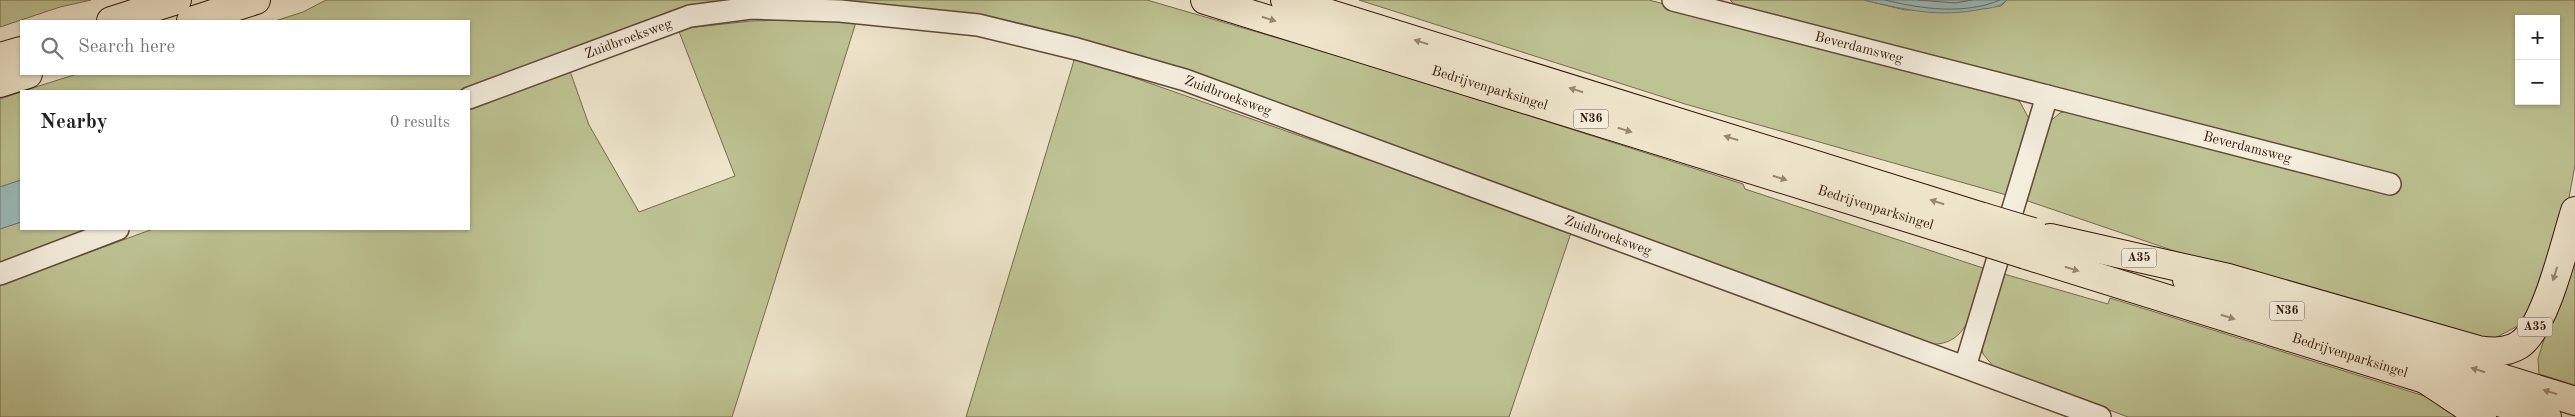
<!DOCTYPE html>
<meta charset="utf-8">
<style>
:root{--surface:#fff;--page:#f2f2f2;--text:#222;--muted:#767676;--line:#e0e0e0}
body{margin:0;font-family:"Old Standard TT",serif;background:var(--page);color:var(--text)}
.controls{position:absolute;right:15px;top:15px;display:grid;overflow:hidden;border-radius:0px;box-shadow:0 1px 4px #0004}
.controls button{width:45px;height:45px;display:grid;place-items:center;padding:0;border:0;border-bottom:1px solid var(--line);background:var(--surface);color:var(--text);font:25px sans-serif}
.list{margin:0;padding:0;list-style:none}
h2{display:flex;justify-content:space-between;align-items:center;height:65px;margin:0;padding:0 20px;font-size:21px}
h2 small{font-size:16px;font-weight:400;color:var(--muted)}
.icon{flex:none;width:28px;height:28px;fill:none;stroke:currentColor;stroke-width:2;stroke-linecap:round;stroke-linejoin:round}
.map{position:relative;flex:none;width:2575px;height:417px;overflow:hidden}
.search{position:absolute;background:var(--surface);box-shadow:0 1px 4px #0004;left:20px;top:20px;width:450px;height:55px;display:flex;align-items:center;gap:12px;box-sizing:border-box;padding:0 18px;border-radius:0px;color:var(--muted);font-size:19px}
.panel{position:absolute;background:var(--surface);box-shadow:0 1px 4px #0004;left:20px;top:90px;width:450px;height:140px;border-radius:0px}
.map>svg:first-child{display:block}
.green{fill:#bec393;stroke:#796b4c;fill-rule:evenodd}
.water{fill:#9bbdbe;stroke:#727974}
.lines{fill:none;stroke-linecap:round;stroke-linejoin:round}
.shore{stroke:#686862;stroke-width:1}
.minor-casing{stroke:#624836;stroke-width:24}
.trunk-casing{stroke:#341305;stroke-width:30}
.motorway-casing{stroke:#341305;stroke-width:30}
.minor{stroke:#f4eedd;stroke-width:21}
.trunk{stroke:#eee5cb;stroke-width:28}
.motorway{stroke:#eee5cb;stroke-width:28}
.trunk-bridge-casing{stroke:#341305;stroke-width:30;stroke-linecap:butt}
.trunk-bridge{stroke:#eee5cb;stroke-width:28}
.oneway{fill:#9a8672}
.labels{text-anchor:middle;dominant-baseline:central;stroke-width:5;stroke-linejoin:round;paint-order:stroke}
.shield{fill:#f4eedd;stroke:#6e5546;stroke-width:1}
.shield-label{font-size:12px;font-weight:bold;fill:#341305}
.street-label{font-size:14px;fill:#341305;stroke:#f4eedd}
</style>
<div class="map">
<svg width="2575" height="417" viewBox="0 0 2575 417">
<rect width="100%" height="100%" fill="#eee5cb"/>
<filter id="stains"><feTurbulence type="fractalNoise" baseFrequency=".004" numOctaves="4"/><feColorMatrix values="0 0 0 0 .2 0 0 0 0 .09 0 0 0 0 .02 0 0 0 .5 -.17"/></filter>
<radialGradient id="worn" r=".72"><stop offset=".6" stop-color="#630" stop-opacity="0"/><stop offset="1" stop-color="#630" stop-opacity=".3"/></radialGradient>
<path class="green" d="M0,0H91L60,7L0,27Z
M326,0H1147L1370,65L1743,184L1745,189L1983,268C1975,299 1972,348 1928,344L1144,59L751,1L464,91H23L77,74H469V21H275L303,12Z
M1359,0H1649L2012,97L2020,102L2029,119L2010,196L1685,104Z
M1730,0H1864L1905,10L2001,6L2007,0H2575V165L2568,203L2542,292L2524,320L2514,328L2495,338L2482,341L2195,258L2022,199L2048,123L2060,113L2073,109L2325,157L1741,10ZM2519,19H2556V101H2519Z
M830,19H857L732,417H0V285L153,229H469V110L570,71L589,125L639,212L735,176L678,29L751,21Z
M1075,57L1363,158L1573,227L1509,417H966Z
M21,92V180L0,187V99Z
M21,222V229H89L0,263V229Z
M2575,236V385L2539,374L2538,359Z
M1997,272L2108,304L2110,298L2447,403L2466,417H2128L1994,367L1983,354L1980,339Z"/>
<path class="water" d="M1864,0H2007C2000,7 1992,8 1982,9C1939,18 1906,10 1864,0Z
M21,180V222L0,229V187Z"/>
<g class="lines">
<path class="shore" d="M1885,0C1921,9 1965,15 2000,0
M1918,0L1955,3L1972,0"/>
<defs>
<g id="minor">
<path id="s1" d="M1673,0L2047,96"/>
<path id="s2" d="M469,98L690,16L751,8L840,11L978,25L1077,49L1185,80L2100,417"/>
<path d="M0,274L118,229"/>
<path id="s3" d="M1965,367L2047,96L2390,184"/>
</g>
<g id="trunk">
<path id="s4" d="M1205,0L1976,239"/>
<path d="M1285,0L1983,217"/>
<path d="M111,21L177,0"/>
<path d="M191,21L256,0"/>
<path d="M0,57L21,51"/>
<path d="M0,83L28,74"/>
<path id="s5" d="M2026,255L2547,417"/>
<path d="M2187,280L2575,401"/>
</g>
<path id="motorway" d="M2050,238L2228,278L2478,350C2492,352 2506,353 2519,345C2546,328 2565,242 2575,211
M2422,377L2482,417"/>
</defs>
<use href="#minor" class="minor-casing"/>
<use href="#trunk" class="trunk-casing"/>
<use href="#motorway" class="motorway-casing"/>
<use href="#minor" class="minor"/>
<use href="#trunk" class="trunk"/>
<use href="#motorway" class="motorway"/>
<defs>
<path id="trunk-bridge" d="M1983,217L2033,232
M1976,239L2026,255"/>
</defs>
<use href="#trunk-bridge" class="trunk-bridge-casing"/>
<use href="#trunk-bridge" class="trunk-bridge"/>
</g>
<defs><path id="oneway-solid" d="M-6-.8H1V-3.2L6.5 0L1 3.2V.8H-6Z" transform="scale(1.25)"/></defs>
<g class="oneway">
<use href="#oneway-solid" transform="translate(1269 19) rotate(17)"/>
<use href="#oneway-solid" transform="translate(1421 42) rotate(-163)"/>
<use href="#oneway-solid" transform="translate(1576 90) rotate(-163)"/>
<use href="#oneway-solid" transform="translate(1625 130) rotate(17)"/>
<use href="#oneway-solid" transform="translate(1731 138) rotate(-163)"/>
<use href="#oneway-solid" transform="translate(1780 178) rotate(17)"/>
<use href="#oneway-solid" transform="translate(1937 202) rotate(-163)"/>
<use href="#oneway-solid" transform="translate(2072 269) rotate(17)"/>
<use href="#oneway-solid" transform="translate(2555 274) rotate(107)"/>
<use href="#oneway-solid" transform="translate(2228 317) rotate(17)"/>
<use href="#oneway-solid" transform="translate(2478 370) rotate(-163)"/>
<use href="#oneway-solid" transform="translate(2550 392) rotate(-163)"/>
</g>
<g class="labels">
<g class="shield">
<rect x="1573.5" y="109.5" width="35" height="19" rx="4"/>
<rect x="2121.5" y="248.5" width="35" height="19" rx="4"/>
<rect x="2269.5" y="301.5" width="35" height="19" rx="4"/>
<rect x="2517.5" y="317.5" width="35" height="19" rx="4"/>
</g>
<g class="shield-label">
<text x="1591" y="119">N36</text>
<text x="2139" y="258">A35</text>
<text x="2287" y="311">N36</text>
<text x="2535" y="327">A35</text>
</g>
<g class="street-label">
<text stroke="none"><textPath href="#s2" startOffset="170">Zuidbroeksweg</textPath></text>
<text stroke="none"><textPath href="#s1" startOffset="192">Beverdamsweg</textPath></text>
<text stroke="none"><textPath href="#s4" startOffset="298">Bedrijvenparksingel</textPath></text>
<text stroke="none"><textPath href="#s2" startOffset="785">Zuidbroeksweg</textPath></text>
<text stroke="none"><textPath href="#s3" startOffset="490">Beverdamsweg</textPath></text>
<text stroke="none"><textPath href="#s4" startOffset="702">Bedrijvenparksingel</textPath></text>
<text stroke="none"><textPath href="#s2" startOffset="1190">Zuidbroeksweg</textPath></text>
<text stroke="none"><textPath href="#s5" startOffset="339">Bedrijvenparksingel</textPath></text>
</g>
</g>
<rect width="100%" height="100%" filter="url(#stains)"/>
<rect width="100%" height="100%" fill="url(#worn)"/>
</svg>
<div class="controls">
<button>+</button>
<button>−</button>
</div>
<div class="search"><svg class="icon" aria-label="search" viewBox="0 0 24 24"><circle cx="10" cy="10" r="6"/><path d="M15 15l6 6"/></svg>Search here</div>
<section class="panel">
<h2>Nearby<small>0 results</small></h2>
<ul class="list">
</ul>
</section>
</div>
